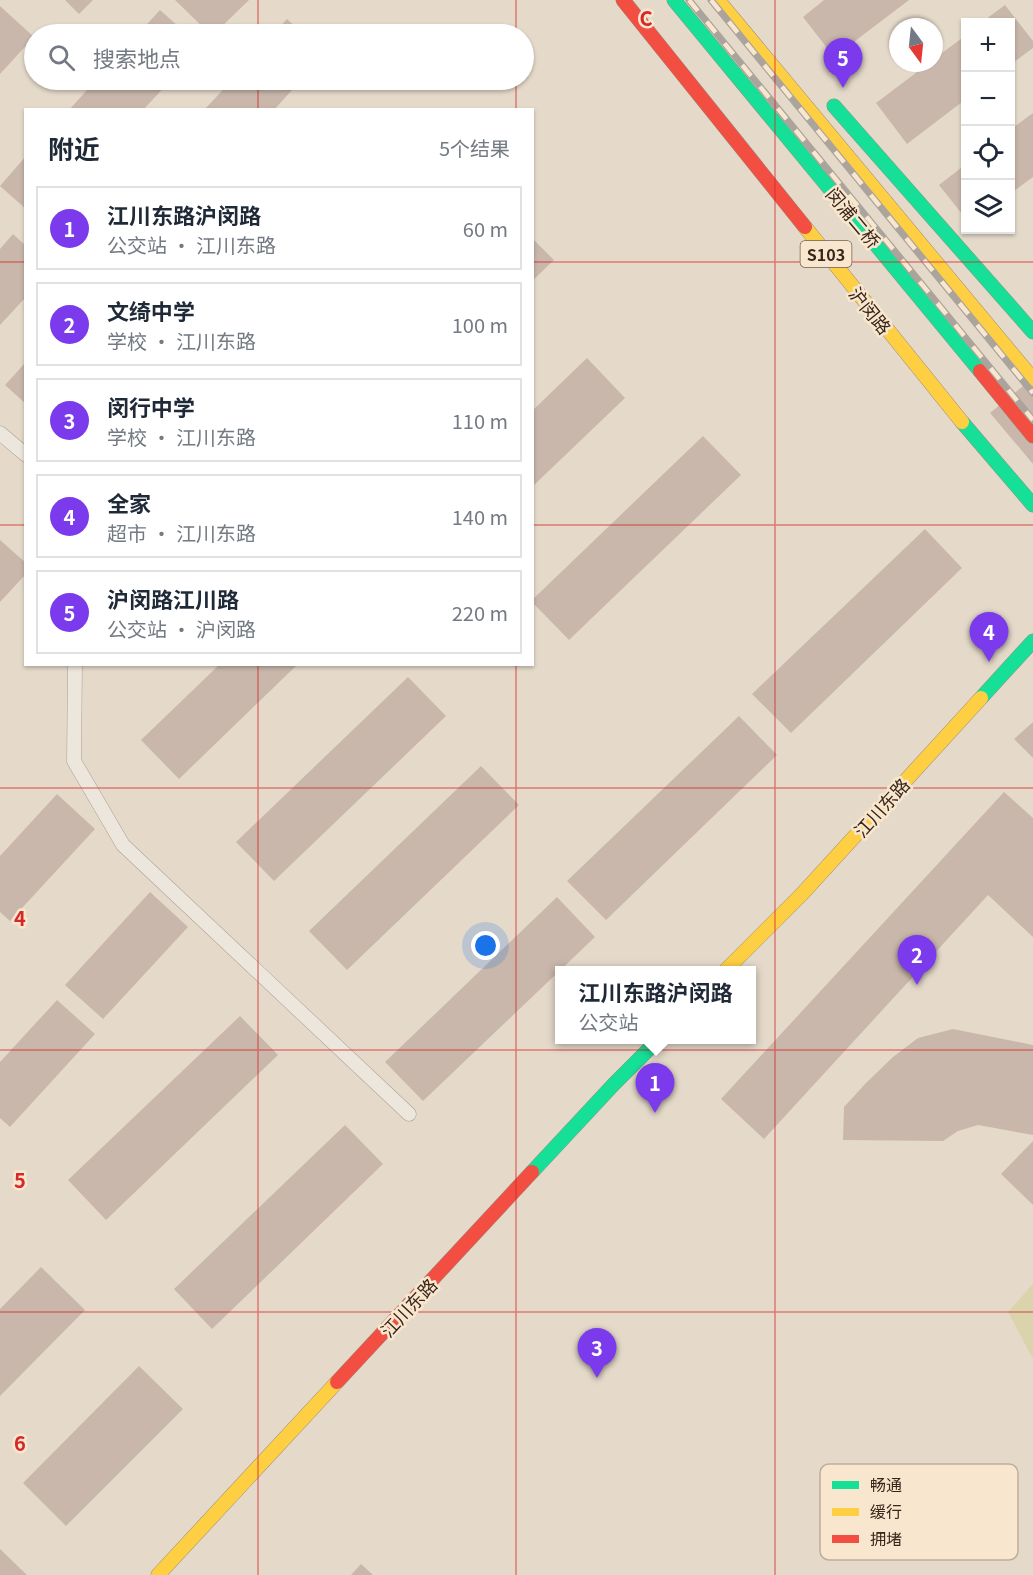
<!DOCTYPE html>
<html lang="zh">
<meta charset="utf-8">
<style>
:root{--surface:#fff;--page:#f6f6f7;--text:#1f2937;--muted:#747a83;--line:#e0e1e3;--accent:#7c3aed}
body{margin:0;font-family:Georgia,"Noto Sans SC",serif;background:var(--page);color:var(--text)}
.controls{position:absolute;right:18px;top:18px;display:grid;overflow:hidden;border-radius:0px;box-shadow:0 2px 4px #0004}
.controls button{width:54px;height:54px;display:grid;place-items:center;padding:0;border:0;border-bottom:2px solid var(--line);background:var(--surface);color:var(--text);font:30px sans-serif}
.compass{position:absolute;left:889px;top:18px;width:54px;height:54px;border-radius:50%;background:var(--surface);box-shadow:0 2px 4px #0004;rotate:165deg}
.you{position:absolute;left:486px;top:946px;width:21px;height:21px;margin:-15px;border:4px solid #fff;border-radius:50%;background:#1a73e8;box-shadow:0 0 0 9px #1a73e833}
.badge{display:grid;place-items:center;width:39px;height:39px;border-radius:50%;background:var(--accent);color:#fff;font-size:20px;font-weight:700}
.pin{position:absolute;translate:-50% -50px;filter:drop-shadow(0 2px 3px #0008)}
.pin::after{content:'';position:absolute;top:32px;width:21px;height:18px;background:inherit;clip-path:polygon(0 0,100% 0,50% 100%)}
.popup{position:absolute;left:555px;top:966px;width:201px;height:78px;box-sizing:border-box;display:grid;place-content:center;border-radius:0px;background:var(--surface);filter:drop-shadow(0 2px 4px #0005);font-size:20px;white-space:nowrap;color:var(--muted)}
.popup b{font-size:22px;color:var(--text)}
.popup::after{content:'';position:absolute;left:50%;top:100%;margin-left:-12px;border:12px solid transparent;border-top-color:var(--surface)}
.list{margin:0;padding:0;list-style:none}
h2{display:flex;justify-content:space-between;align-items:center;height:78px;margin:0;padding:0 24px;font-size:26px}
h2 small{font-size:20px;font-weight:400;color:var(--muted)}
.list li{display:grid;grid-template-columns:39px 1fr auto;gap:18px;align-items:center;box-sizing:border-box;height:84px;margin:0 12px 12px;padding:0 12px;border:2px solid var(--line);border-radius:0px}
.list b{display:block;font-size:22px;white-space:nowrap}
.list p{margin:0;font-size:20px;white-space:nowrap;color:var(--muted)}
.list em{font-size:20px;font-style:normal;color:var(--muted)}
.icon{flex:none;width:33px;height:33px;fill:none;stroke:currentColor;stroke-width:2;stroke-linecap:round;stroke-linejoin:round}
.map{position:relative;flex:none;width:1033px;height:1575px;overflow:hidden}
.search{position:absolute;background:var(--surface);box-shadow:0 2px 4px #0004;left:24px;top:24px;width:510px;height:66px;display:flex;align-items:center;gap:15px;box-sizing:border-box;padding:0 21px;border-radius:33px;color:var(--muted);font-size:22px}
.panel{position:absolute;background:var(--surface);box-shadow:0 2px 4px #0004;left:24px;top:108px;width:510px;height:558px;border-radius:0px}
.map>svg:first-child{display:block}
.green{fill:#d9d4ab}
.building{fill:#c9b7ab}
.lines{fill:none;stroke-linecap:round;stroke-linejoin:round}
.lane-casing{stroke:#aa9f94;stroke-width:15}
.fast-casing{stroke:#998e84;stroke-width:15}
.slow-casing{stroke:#998e84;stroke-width:15}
.jam-casing{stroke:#998e84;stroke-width:15}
.lane{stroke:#ede6dc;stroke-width:14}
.fast{stroke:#16e098;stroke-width:14}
.slow{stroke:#ffcf43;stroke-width:14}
.jam{stroke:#f24e42;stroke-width:14}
.rail-casing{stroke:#aba49d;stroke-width:7}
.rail{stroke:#f8e7ce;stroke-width:4.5;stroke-dasharray:14;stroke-linecap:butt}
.grid{fill:none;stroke:#d62828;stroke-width:1.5;stroke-opacity:0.55}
.labels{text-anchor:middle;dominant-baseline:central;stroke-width:5;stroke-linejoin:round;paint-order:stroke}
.shield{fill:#f8e7ce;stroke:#726051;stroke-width:1.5}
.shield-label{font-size:16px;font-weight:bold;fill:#39261b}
.street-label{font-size:18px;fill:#39261b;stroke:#f8e7ce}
.key{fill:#f8e7ce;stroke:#bfad98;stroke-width:1.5}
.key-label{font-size:16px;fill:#39261b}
.grid-label{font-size:20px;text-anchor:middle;font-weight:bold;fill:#d62828;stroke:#f8e7ce;stroke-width:5;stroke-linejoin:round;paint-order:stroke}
</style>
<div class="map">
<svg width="1033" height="1575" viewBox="0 0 1033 1575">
<rect width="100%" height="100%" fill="#e5daca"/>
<path class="green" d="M1033,1284V1359L1008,1312Z"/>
<path class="building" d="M65,0H93L79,14Z
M175,0H249L214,34H210Z
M824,0H909L834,57L803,17Z
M1005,5L1033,41V48L1010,65V22H982Z
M0,6L34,37L0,74Z
M160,10L187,34H138Z
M287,19L303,34H273Z
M966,35V99L907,144L876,103L929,63H934V59Z
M96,80H171L143,110H69Z
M232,80H301L274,110H204Z
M1033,113V177L1010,194V130Z
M26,156V209L0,186Z
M966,164V219L939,185Z
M13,234L26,246V297L0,325V249Z
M532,238L554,260L532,281Z
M587,358L625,398L532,487V411Z
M26,362V404L5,385Z
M1033,378V464L990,413Z
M703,436L741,475L569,640L532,602V600Z
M925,529L962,568L791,733L752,694Z
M0,540L26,563V574L0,602Z
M220,664H298L179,779L141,740Z
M408,677L446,716L274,881L236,842Z
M739,716L777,755L606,920L567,881Z
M1033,722V758L1014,739Z
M481,766L519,805L347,970L309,931Z
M1004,792L1033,818V937L988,895L764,1139L721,1099Z
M57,794L95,829L10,921L0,912V856Z
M150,892L188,927L103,1019L65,985Z
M557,897L595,937L423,1101L385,1062Z
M57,1000L95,1034L10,1127L0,1118V1062Z
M240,1016L278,1055L106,1220L68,1180Z
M953,1029L1033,1045V1135L978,1125L958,1131L943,1141L843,1140L844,1107L866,1083L893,1057L918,1038Z
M345,1125L383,1164L212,1329L174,1289Z
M1033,1141V1205L1001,1174Z
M41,1267L85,1310L0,1396V1309Z
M139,1366L183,1409L66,1526L23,1483Z
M0,1549L27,1575H0Z
M361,1564L373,1575H351Z"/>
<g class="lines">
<defs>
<path id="lane" d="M0,433L26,455
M75,664L74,761L123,845L409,1114"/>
<path id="fast" d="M674,0L980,371
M834,106L1033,332
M962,422L1033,505
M981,698L1033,641
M532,1172L614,1084L658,1040"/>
<path id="slow" d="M718,0L1033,379
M805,227L962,422
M726,970L802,894L981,698
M158,1575L337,1382"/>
<path id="jam" d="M623,0L805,227
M980,371L1033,436
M337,1382L532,1172"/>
</defs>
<use href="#lane" class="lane-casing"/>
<use href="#fast" class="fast-casing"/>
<use href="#slow" class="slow-casing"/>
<use href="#jam" class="jam-casing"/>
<use href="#lane" class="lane"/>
<use href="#fast" class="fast"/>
<use href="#slow" class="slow"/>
<use href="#jam" class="jam"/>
<defs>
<path id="rail" d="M689,0L1033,420
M711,0L1033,393"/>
</defs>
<use href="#rail" class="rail-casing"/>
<use href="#rail" class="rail"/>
</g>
<path class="grid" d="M258,0V34M516,0V34M775,0V1575M258,80V110M516,80V110M0,262H26M532,262H1033M0,525H26M532,525H1033M258,664V1575M516,664V1575M0,788H1033M0,1050H1033M0,1312H1033"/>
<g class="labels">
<rect class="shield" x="800.5" y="241" width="51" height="26" rx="4.5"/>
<g class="shield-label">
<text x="826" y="254">S103</text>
</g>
<g class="street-label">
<text transform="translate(854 217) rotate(50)">闵浦二桥</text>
<text transform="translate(871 310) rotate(51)">沪闵路</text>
<text transform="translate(881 807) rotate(-48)">江川东路</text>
<text transform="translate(408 1307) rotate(-47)">江川东路</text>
</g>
</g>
<rect x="820" y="1464" width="198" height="96" rx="9" class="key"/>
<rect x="832" y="1481" width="27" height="8" fill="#16e098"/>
<rect x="832" y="1508" width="27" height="8" fill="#ffcf43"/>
<rect x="832" y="1535" width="27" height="8" fill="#f24e42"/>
<g class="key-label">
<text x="870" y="1491">畅通</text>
<text x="870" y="1518">缓行</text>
<text x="870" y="1545">拥堵</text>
</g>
<g class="grid-label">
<text x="646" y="26">C</text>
<text x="20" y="926">4</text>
<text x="20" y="1188">5</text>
<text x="20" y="1451">6</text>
</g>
</svg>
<div class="controls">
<button>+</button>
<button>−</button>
<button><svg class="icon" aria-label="locate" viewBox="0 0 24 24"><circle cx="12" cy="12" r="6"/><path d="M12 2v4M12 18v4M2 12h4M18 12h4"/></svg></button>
<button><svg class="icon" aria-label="layers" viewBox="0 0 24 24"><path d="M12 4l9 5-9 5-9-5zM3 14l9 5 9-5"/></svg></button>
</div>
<svg class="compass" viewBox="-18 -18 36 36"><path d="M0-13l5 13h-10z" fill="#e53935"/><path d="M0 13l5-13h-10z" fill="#747a83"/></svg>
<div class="you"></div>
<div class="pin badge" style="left:655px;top:1113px">1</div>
<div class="popup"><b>江川东路沪闵路</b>公交站</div>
<div class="pin badge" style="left:917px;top:985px">2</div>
<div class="pin badge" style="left:597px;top:1378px">3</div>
<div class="pin badge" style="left:989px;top:662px">4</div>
<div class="pin badge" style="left:843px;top:88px">5</div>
<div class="search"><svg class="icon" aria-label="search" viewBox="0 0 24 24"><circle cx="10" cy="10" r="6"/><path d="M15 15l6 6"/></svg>搜索地点</div>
<section class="panel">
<h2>附近<small>5个结果</small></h2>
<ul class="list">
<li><span class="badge">1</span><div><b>江川东路沪闵路</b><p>公交站 · 江川东路</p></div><em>60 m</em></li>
<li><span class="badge">2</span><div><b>文绮中学</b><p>学校 · 江川东路</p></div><em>100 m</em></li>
<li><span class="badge">3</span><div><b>闵行中学</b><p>学校 · 江川东路</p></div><em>110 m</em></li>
<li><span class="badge">4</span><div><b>全家</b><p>超市 · 江川东路</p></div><em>140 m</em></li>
<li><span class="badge">5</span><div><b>沪闵路江川路</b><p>公交站 · 沪闵路</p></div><em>220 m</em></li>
</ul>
</section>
</div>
